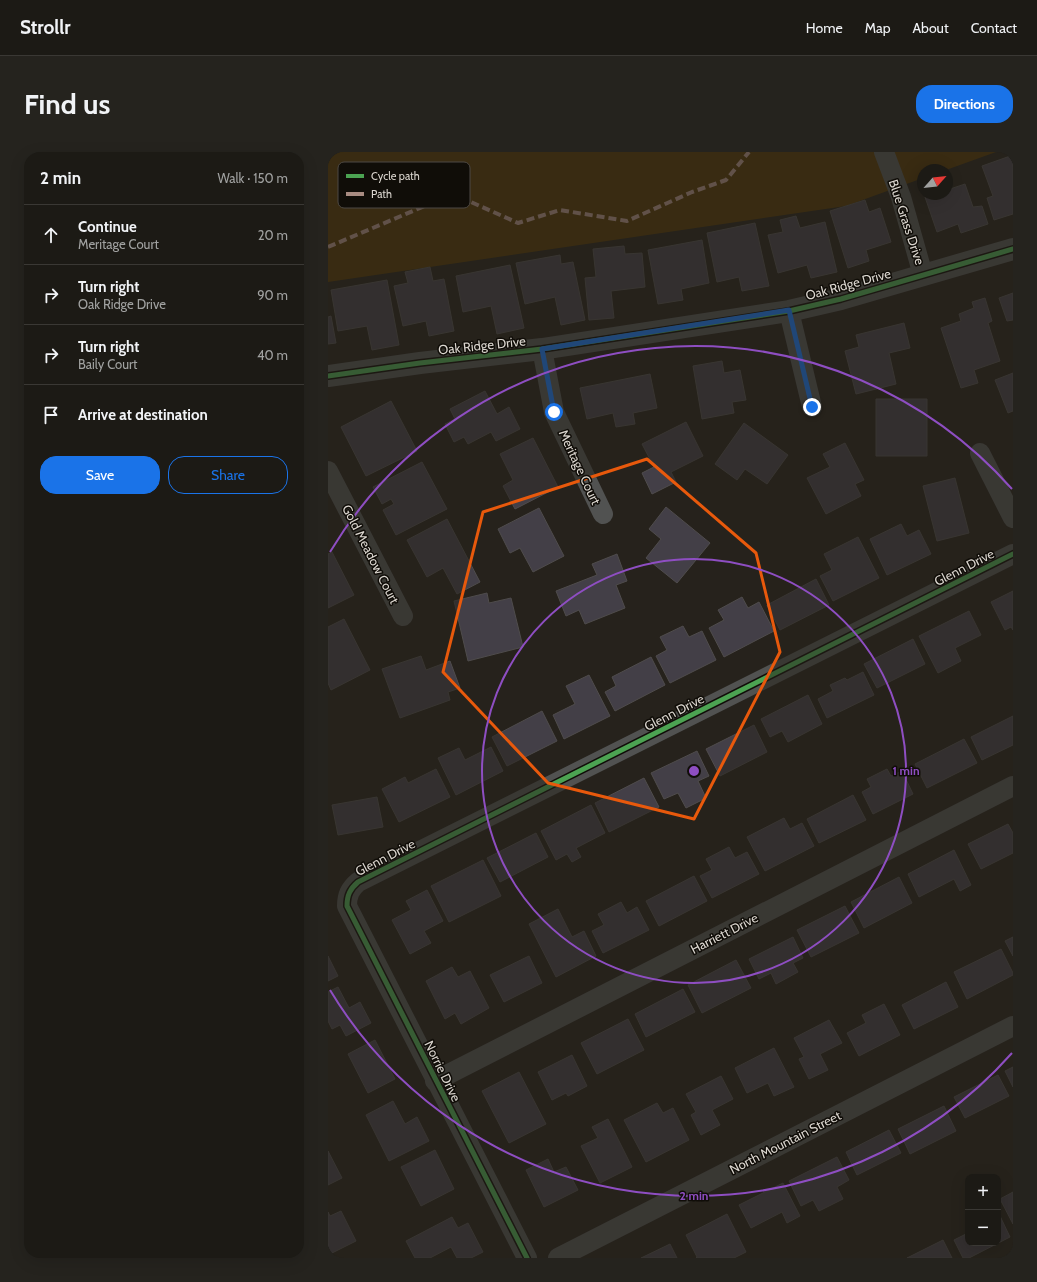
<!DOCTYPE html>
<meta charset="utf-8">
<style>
:root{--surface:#1c1a15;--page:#25231e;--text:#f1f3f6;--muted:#a0a1a0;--line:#3a3834;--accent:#1a73e8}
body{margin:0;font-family:Cabin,sans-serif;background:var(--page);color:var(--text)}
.controls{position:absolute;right:12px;bottom:12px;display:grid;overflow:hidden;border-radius:8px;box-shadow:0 4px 16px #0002}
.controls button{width:36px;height:36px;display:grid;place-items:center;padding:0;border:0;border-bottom:1px solid var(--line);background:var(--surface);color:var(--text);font:20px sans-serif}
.compass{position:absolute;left:589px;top:12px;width:36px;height:36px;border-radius:50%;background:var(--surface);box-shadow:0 4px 16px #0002;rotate:63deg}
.stop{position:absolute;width:12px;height:12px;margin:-9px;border:3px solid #1a73e8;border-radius:50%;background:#fff}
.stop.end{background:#1a73e8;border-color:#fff;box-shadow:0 1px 4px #0008}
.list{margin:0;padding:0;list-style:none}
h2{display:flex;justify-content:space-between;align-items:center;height:52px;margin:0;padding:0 16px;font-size:17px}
h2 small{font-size:13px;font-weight:400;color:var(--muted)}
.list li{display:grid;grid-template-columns:26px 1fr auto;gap:12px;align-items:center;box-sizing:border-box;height:60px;padding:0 16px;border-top:1px solid var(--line)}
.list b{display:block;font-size:15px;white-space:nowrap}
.list p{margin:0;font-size:13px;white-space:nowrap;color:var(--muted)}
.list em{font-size:13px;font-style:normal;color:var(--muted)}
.actions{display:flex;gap:8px;padding:12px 16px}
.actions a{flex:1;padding:9px 0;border:1px solid var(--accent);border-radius:16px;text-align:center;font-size:14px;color:var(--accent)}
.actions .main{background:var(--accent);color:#fff}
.icon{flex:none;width:22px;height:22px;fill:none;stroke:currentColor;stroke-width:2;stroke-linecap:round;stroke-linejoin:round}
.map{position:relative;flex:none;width:685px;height:1106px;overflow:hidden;border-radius:16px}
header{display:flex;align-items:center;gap:24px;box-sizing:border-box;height:56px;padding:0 20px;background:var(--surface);border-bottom:1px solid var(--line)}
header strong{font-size:19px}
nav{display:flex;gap:22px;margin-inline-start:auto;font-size:14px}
.intro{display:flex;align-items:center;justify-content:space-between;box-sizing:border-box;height:96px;padding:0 24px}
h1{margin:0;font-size:28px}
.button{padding:10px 18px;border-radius:16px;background:var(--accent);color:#fff;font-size:14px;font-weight:700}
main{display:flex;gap:24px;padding:0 24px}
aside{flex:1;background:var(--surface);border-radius:16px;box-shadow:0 4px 16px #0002}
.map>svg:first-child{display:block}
.green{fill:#503707}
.building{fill:#433f47;stroke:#4f4c4c}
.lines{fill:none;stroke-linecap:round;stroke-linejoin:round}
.minor{stroke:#515251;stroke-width:20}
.tertiary{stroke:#515251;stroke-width:22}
.quiet{stroke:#a88b81;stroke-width:4;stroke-dasharray:8 4;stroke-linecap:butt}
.cycleway-casing{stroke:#100d08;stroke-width:8}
.cycleway{stroke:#4ca352;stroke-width:5}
.route{stroke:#1a73e8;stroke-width:5}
.marked{fill:none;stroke:#e8590c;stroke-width:3;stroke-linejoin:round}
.ring{fill:none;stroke:#8e4ec2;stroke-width:2}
.labels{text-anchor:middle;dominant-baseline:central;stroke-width:3;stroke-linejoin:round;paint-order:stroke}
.street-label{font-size:13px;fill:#dbd6cf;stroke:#100d08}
.key{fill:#100d08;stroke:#4d4944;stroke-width:1}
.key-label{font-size:11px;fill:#dbd6cf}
.centre{fill:#8e4ec2;stroke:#100d08;stroke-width:2}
.ring-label{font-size:12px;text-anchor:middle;font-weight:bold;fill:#8e4ec2;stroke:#100d08;stroke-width:3;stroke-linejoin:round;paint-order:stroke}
</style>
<header>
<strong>Strollr</strong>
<nav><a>Home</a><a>Map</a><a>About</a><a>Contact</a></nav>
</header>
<div class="intro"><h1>Find us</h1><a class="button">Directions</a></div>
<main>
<aside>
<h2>2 min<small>Walk · 150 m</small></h2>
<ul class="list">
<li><svg class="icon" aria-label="ahead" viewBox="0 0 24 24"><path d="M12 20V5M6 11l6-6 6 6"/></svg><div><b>Continue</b><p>Meritage Court</p></div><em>20 m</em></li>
<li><svg class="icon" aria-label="right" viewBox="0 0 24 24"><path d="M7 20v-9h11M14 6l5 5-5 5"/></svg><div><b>Turn right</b><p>Oak Ridge Drive</p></div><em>90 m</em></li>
<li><svg class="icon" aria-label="right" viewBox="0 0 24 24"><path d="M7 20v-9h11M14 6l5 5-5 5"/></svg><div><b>Turn right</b><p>Baily Court</p></div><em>40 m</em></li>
<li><svg class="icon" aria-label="arrive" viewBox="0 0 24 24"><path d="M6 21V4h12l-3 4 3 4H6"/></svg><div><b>Arrive at destination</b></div></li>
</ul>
<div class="actions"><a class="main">Save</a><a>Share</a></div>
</aside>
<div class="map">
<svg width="685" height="1106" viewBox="0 0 685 1106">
<rect width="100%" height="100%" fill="#26221c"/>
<path class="green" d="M0,0H668L618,18H595V26L518,54L0,130Z"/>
<path class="building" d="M685,3V62L666,68L659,46L665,44L654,14Z
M637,32L645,55L654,54L660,72L633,81L630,72L609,80L597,45L606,42H619V38Z
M537,48L541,60L552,56L563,90L538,98L541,109L520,116L502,59Z
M468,64L472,76L497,70L509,120L483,126L479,113L450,121L440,83L455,80L452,68Z
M427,71L441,134L414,139L411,125L389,130L379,81Z
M374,88L381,131L353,137L355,148L330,152L320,98Z
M296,94L297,102L314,101L317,135L283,139L286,166L261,168L257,126L268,125L265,97Z
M232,103L233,112L245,110L257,168L233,173L227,145L197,152L188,111Z
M182,113L196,176L169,182L163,154L135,160L128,124Z
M102,115L105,129L116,127L126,179L101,184L98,169L75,174L66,134L80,131L77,120Z
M59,128L71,193L44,198L39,174L10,179L3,138Z
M685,141V168L679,169L671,146Z
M657,146L664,169L660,171L672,209L646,218L650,231L633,236L613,176L633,169L631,162L646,156L644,150Z
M3,164L8,191L0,192V165Z
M576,171L582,196L561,201L568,232L528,242L517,199L531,195L528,183Z
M394,209L396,221L412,218L418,248L404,250L406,261L374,267L365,214Z
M685,221V259L680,261L667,228Z
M322,222L329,256L305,261L307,272L288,275L285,261L259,267L252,236Z
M157,239L169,262L181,255L192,277L168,289L163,280L140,292L136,285L126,290L117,272L127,267L122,257Z
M548,247H599V304H548Z
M63,249L89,299L38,324L13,275Z
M358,270L375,304L343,320L348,330L324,342L314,321L326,315L314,292Z
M416,271L460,303L439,332L417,317L409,328L387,312Z
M205,286L230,335L187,357L175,334L185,328L172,302Z
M517,291L536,328L527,332L533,344L498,362L479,326L502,315L495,302Z
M94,310L119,357L68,383L55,358L66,352L63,347L54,352L45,335Z
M627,326L641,381L609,389L595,334Z
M338,355L382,391L349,431L318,406L333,387L321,377Z
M211,356L236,404L205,420L192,396L182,401L170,377Z
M119,367L152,430L129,442L115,416L99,425L79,388Z
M573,372L579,384L591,378L603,402L559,423L542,387Z
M530,385L551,426L505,449L492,424L504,418L496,402Z
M4,400L26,443L0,456V402Z
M289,402L299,429L288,433L297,456L257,472L251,458L238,464L228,439L269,423L264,412Z
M488,427L501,453L452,478L439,453Z
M685,439V478L683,475L677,478L663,450Z
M159,441L161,451L183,446L195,495L140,509L126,449Z
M414,445L420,456L431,450L446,479L396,505L381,476L396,468L390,458Z
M641,459L653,483L627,496L633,509L610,521L591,484Z
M16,467L42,518L3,538L0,531V475Z
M355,474L361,485L374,479L388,508L342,531L328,504L339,498L332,485Z
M585,487L597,512L549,536L536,512Z
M93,504L98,518L122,509L132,536L120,540L122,548L72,566L54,517Z
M323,505L337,533L287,559L277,540L288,534L284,525Z
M535,520L546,543L499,566L490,547L505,539L502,533L517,526L519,528Z
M261,523L282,564L236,587L225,563L247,552L238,534Z
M480,543L494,572L460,590L454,579L442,585L433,567Z
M214,559L229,589L179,614L164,585Z
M685,564V593L654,608L643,585Z
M426,573L439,600L392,624L378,597Z
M636,587L649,611L599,636L587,612Z
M163,595L175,619L128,643L110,606L131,596L137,608Z
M369,599L381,624L370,629L378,646L358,656L350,641L336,647L323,621Z
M108,617L122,645L71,670L54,637L77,625L80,631Z
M559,617L563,624L574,619L585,642L545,662L534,640L543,635L539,627Z
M316,626L331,655L281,680L267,651Z
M525,643L538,668L491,691L479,667Z
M49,645L55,675L10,683L4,653Z
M263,653L277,681L248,696L253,705L244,710L239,702L228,708L213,679Z
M456,666L462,677L474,671L486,694L437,719L419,685Z
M680,672L685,681V701L653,717L640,692Z
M208,681L220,705L172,730L159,706Z
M401,695L407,706L419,700L431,722L384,746L372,724L384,718L378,707Z
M626,698L643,733L632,739L626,727L591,745L580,722Z
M155,708L173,744L121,770L103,734Z
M366,724L379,749L331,774L318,749Z
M571,725L584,751L536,776L523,750Z
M99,738L115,769L96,779L103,791L82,802L64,768L83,758L78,749Z
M293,750L299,761L309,755L321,778L275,801L264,779L276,773L270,762Z
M517,754L531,781L483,805L469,778Z
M230,757L244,785L256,779L268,804L228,825L201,772Z
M465,785L475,806L465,811L470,820L448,832L443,821L431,827L421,807Z
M685,785V804L677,789Z
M673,797L685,821V823L639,847L626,820Z
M0,804L10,824L0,829Z
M201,804L214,831L176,850L162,823Z
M408,808L423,836L374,861L360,833Z
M124,815L130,825L142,819L161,856L133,872L127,861L117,867L98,829Z
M618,830L630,855L586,877L574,853Z
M10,835L21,856L32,850L43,871L18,884L12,873L4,877L0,869V840Z
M355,837L367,860L318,885L307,862Z
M556,852L572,883L531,904L519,881L538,871L534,863Z
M300,867L316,898L269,922L253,891Z
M501,868L514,891L492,902L500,918L481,927L471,907L476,905L466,886Z
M47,888L67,927L40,941L20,902Z
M446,896L466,935L446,944L440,931L419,941L407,916Z
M244,903L259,934L240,944L238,941L224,948L210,920Z
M685,915V935L677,919Z
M191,920L218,972L181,991L154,939Z
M670,923L681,944L637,966L626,945Z
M393,924L405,947L384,958L392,973L373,983L363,963L368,960L358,942Z
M65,949L77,972L89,965L101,989L61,1009L38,963Z
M329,951L335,961L345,956L361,988L318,1010L296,968Z
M616,954L628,979L582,1002L570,977Z
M280,967L304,1015L272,1031L253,994L270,986L264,975Z
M561,978L573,1001L529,1023L518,1000Z
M107,998L126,1037L93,1054L73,1015Z
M0,999L14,1026L0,1033Z
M509,1005L521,1028L509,1035L515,1047L491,1059L485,1048L473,1054L461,1029Z
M220,1007L226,1020L238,1015L250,1038L216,1055L198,1018Z
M455,1031L472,1064L459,1071L454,1060L423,1076L411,1053Z
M685,1040V1072L672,1047Z
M13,1059L28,1089L0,1103V1060L2,1064Z
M399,1062L418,1100L406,1106H368L369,1105L358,1083Z
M672,1064L682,1085L641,1106H635L626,1088L640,1081V1091H670V1065Z
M124,1065L130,1076L140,1071L155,1100L143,1106H129L123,1095L102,1106H87L78,1089Z
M615,1088L624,1106H579Z
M342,1092L349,1106H313Z"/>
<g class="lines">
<path class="minor" d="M556,0L573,45L595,123
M461,159L484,255
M214,197L226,260L275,362
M652,301L685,366
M0,319L75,464
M107,929L685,634
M199,1106L19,754C19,743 22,737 30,730L685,402
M230,1106L685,874"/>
<path class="tertiary" d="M0,224L92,211L214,197L461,159L513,147L685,97"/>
<path class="quiet" d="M0,95L125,42L190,71L232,58L299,69L364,40L398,28L421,0"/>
<defs>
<path id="cycleway" d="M0,224L92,211L214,197L461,159L513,147L685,97
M199,1106L19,754C19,743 22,737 30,730L685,402"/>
</defs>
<use href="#cycleway" class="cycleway-casing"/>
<use href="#cycleway" class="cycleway"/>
</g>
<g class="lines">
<path class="route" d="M226,260L214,197L461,158L484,255"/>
</g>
<path d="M0 0H685V1106H0ZM319,307L428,401L452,500L366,667L220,631L115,520L155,360Z" fill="#26221c" fill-opacity=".55" fill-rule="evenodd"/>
<path class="marked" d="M319,307L428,401L452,500L366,667L220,631L115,520L155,360Z"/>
<g class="ring">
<circle cx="366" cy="619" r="212"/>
<path d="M684 901A425 425 0 0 1 2 838M2 400A425 425 0 0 1 684 337"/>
</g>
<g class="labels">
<g class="street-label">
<text transform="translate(579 70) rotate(72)">Blue Grass Drive</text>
<text transform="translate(520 132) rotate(-15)">Oak Ridge Drive</text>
<text transform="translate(154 193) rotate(-6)">Oak Ridge Drive</text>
<text transform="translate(252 315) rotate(65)">Meritage Court</text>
<text transform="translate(43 402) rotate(63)">Gold Meadow Court</text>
<text transform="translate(636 415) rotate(-27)">Glenn Drive</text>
<text transform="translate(346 560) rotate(-27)">Glenn Drive</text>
<text transform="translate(57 705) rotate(-27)">Glenn Drive</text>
<text transform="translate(396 781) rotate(-27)">Harriett Drive</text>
<text transform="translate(115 919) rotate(64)">Norrie Drive</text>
<text transform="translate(457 990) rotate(-27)">North Mountain Street</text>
</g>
</g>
<rect x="10" y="10" width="132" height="46" rx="6" class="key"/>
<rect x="18" y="22" width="18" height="4" fill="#4ca352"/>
<rect x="18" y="40" width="18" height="4" fill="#a88b81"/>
<g class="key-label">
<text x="43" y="28">Cycle path</text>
<text x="43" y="46">Path</text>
</g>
<circle cx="366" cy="619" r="6" class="centre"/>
<g class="ring-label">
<text x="578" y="623">1 min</text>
<text x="366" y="1048">2 min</text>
</g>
</svg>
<div class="controls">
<button>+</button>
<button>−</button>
</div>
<svg class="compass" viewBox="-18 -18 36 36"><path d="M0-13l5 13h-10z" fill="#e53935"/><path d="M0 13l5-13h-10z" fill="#a0a1a0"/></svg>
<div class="stop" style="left:226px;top:260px"></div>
<div class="stop end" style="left:484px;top:255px"></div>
</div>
</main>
